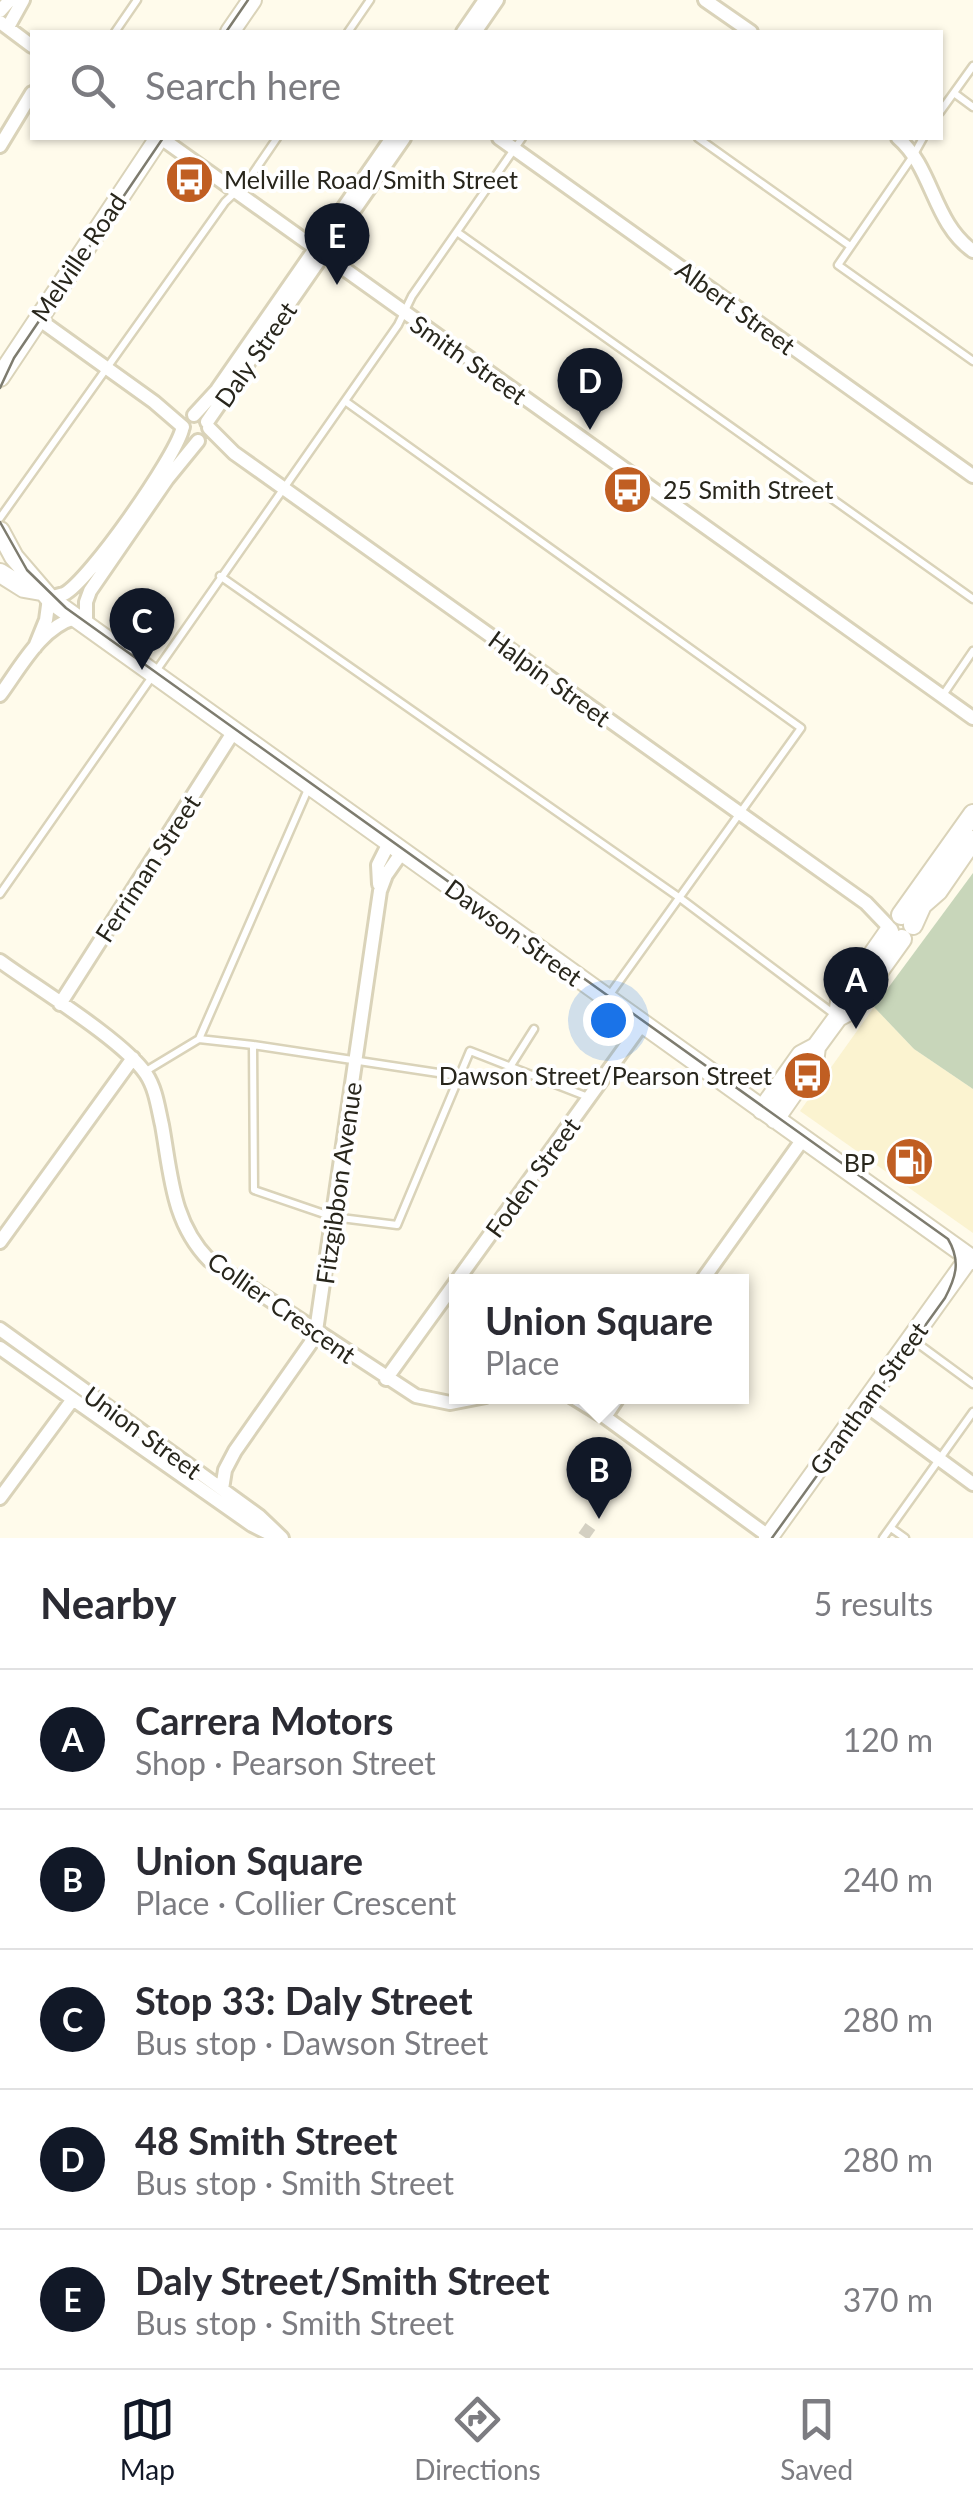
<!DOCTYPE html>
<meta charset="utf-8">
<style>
:root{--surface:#fff;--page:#f2f2f3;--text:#2b2b33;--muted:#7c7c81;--line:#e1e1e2;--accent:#111827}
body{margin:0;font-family:Lato,sans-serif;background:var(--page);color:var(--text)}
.you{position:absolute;left:608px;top:1020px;width:35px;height:35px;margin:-25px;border:8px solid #fff;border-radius:50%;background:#1a73e8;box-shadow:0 0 0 15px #1a73e833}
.badge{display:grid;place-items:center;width:65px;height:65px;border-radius:50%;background:var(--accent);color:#fff;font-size:32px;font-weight:700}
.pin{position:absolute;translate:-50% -82px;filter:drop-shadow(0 2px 5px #0008)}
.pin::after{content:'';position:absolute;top:52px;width:35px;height:30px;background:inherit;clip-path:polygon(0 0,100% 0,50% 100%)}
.popup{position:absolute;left:449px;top:1274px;width:300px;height:130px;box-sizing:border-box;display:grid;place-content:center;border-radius:0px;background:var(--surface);filter:drop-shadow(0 2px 8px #0005);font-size:32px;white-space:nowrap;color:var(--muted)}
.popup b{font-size:38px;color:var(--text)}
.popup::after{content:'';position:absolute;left:50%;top:100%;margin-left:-20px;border:20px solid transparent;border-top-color:var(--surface)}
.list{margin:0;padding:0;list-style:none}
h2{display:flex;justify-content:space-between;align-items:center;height:130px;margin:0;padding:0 40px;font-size:42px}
h2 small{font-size:32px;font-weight:400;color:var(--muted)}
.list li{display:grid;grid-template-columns:65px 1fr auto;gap:30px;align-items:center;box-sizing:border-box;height:140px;padding:0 40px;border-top:2px solid var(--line)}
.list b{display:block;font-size:38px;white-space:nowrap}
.list p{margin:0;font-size:32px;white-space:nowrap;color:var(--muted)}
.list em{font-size:32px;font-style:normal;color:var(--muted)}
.icon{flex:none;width:55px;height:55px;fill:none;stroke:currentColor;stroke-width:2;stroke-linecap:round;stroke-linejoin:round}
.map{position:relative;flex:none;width:973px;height:1538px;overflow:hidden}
.search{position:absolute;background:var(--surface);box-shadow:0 2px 8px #0004;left:30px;right:30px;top:30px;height:110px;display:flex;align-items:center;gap:25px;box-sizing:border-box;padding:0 35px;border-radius:0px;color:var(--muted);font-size:38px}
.sheet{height:830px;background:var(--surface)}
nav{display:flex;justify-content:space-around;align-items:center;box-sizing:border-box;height:140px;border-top:2px solid var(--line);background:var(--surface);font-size:28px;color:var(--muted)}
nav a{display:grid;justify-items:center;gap:5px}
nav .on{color:var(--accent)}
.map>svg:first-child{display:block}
.built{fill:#fbf3d0}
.green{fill:#c8d6ba}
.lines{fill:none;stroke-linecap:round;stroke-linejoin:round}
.street-tunnel{stroke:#d4d0c2;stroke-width:12;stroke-dasharray:12 6;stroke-linecap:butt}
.lane-casing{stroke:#dad3b9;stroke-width:11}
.street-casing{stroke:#dad3b9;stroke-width:18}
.secondary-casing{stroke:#dad3b9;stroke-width:22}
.lane{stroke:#fff;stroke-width:6}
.street{stroke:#fff;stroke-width:12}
.secondary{stroke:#fff;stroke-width:18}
.tram{stroke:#7e7c6f;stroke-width:2.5}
.labels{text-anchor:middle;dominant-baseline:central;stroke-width:8;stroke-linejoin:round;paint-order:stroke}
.poi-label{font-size:25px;fill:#28261c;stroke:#fff;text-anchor:start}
.street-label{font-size:25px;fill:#28261c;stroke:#fff}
</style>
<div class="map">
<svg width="973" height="1538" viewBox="0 0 973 1538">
<rect width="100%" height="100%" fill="#fffbeb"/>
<path class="built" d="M874,1007L914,1049L973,1089V1233L800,1111Z"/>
<path class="green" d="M973,873V1089L914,1049L874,1007Z"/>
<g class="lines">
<path class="street-tunnel" d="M582,1528L596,1538"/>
<defs>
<path id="lane" d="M115,32L137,0
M348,32L370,0
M954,93L973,107
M940,112L973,66
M698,138L850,246
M923,138L913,156L838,265L973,361
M457,232L973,599
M345,401L801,728L608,997
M0,518L225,202L249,179L277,138
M220,576L680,898L834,1014
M943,695L973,651
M0,894L398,325L412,296L522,138
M199,1039L253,1045
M510,1067L534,1029
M146,1071L199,1039L309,787
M458,1076L253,1045L254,1190L333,1217L397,1225L470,1051L588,1097
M913,1340L973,1384
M891,1528L905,1538
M883,1538L973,1412"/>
<path id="street" d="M705,0L751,32
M0,11L10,0
M0,22L32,46
M8,27L23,0
M463,32L485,0
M475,32L497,0
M161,138L973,718
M499,138L973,476
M898,138C933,168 933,223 973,251
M0,146L32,93
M37,318L154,402L183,427
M194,415L217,390L392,138
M207,422L404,138
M209,428L234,453L866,903L888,926
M86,626V602L90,591L167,479L198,441
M35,647L46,620L49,598C50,598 63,594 64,594C90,580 174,459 182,430
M0,695C20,668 41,627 75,618
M379,884L378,865L389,843
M0,961C37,988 123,1040 146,1074C156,1089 158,1108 162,1125C171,1175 172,1222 209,1260L416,1396L450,1403L486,1396
M60,1004L234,731
M0,1242L133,1058
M701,1282L803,1139
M0,1329L208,1479L259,1516L282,1538
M0,1348L252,1525L272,1535
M386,1379L642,1024
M571,1396L605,1417L771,1538
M864,1404L973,1484
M605,1417L619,1396
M222,1489L225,1470L235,1451L310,1344L316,1331L380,891L386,875L402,852
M0,1498L73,1399"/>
<path id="secondary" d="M230,32L252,0
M0,377L159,138
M0,531L14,557L51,600L973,1260
M0,573L24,588L41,591
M901,915L973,814
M913,925L922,905L938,891L973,840
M838,1017L840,1001L889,931
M762,1110L801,1055L816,1047L838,1017L851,1010L902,939
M775,1119L814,1063L816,1047
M768,1538L969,1258"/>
</defs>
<use href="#lane" class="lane-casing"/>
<use href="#street" class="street-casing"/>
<use href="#secondary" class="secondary-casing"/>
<use href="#lane" class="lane"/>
<use href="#street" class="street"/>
<use href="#secondary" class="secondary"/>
<path class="tram" d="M226,32L248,0
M0,388L14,358L163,138
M0,522L27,570L66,608L948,1239C961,1261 956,1277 945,1298L772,1538"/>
</g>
<defs>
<symbol id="bus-disc" viewBox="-11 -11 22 22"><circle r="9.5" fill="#c05e22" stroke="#fff"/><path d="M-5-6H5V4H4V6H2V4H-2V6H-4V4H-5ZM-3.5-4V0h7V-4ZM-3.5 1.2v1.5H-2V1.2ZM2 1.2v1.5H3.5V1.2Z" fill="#fff"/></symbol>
<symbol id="fuel-disc" viewBox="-11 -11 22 22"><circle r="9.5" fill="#c05e22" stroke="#fff"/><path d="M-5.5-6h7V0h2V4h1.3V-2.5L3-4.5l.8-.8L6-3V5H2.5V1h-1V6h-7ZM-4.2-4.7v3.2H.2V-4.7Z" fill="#fff"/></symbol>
</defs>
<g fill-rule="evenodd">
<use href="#bus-disc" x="162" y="152" width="55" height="55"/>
<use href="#bus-disc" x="600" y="462" width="55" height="55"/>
<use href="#bus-disc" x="780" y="1048" width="55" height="55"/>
<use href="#fuel-disc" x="882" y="1134" width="55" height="55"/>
</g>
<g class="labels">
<g class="poi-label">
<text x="224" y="179">Melville Road/Smith Street</text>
<text x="663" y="489">25 Smith Street</text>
<text x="772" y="1075" text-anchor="end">Dawson Street/Pearson Street</text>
<text x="875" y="1162" text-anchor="end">BP</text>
</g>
<g class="street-label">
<text transform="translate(78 257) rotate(-56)">Melville Road</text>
<text transform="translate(736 307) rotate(36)">Albert Street</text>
<text transform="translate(255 354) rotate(-55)">Daly Street</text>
<text transform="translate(469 359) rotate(35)">Smith Street</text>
<text transform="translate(550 678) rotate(36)">Halpin Street</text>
<text transform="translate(147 868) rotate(-57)">Ferriman Street</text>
<text transform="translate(514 932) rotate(36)">Dawson Street</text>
<text transform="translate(532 1177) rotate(-54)">Foden Street</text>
<text transform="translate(338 1183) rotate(-82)">Fitzgibbon Avenue</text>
<text transform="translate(282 1307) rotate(35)">Collier Crescent</text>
<text transform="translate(868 1398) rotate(-54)">Grantham Street</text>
<text transform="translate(143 1432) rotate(36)">Union Street</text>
</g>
</g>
</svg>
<div class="you"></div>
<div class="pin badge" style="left:856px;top:1029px">A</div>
<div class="pin badge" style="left:599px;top:1519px">B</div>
<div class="popup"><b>Union Square</b>Place</div>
<div class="pin badge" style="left:142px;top:670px">C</div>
<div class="pin badge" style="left:590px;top:430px">D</div>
<div class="pin badge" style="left:337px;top:285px">E</div>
<div class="search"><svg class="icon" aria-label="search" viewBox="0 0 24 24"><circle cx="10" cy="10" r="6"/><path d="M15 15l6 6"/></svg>Search here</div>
</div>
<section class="sheet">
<h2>Nearby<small>5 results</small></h2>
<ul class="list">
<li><span class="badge">A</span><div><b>Carrera Motors</b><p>Shop · Pearson Street</p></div><em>120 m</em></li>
<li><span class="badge">B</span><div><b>Union Square</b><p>Place · Collier Crescent</p></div><em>240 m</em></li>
<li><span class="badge">C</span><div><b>Stop 33: Daly Street</b><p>Bus stop · Dawson Street</p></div><em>280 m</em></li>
<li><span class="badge">D</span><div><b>48 Smith Street</b><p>Bus stop · Smith Street</p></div><em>280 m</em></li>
<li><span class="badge">E</span><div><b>Daly Street/Smith Street</b><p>Bus stop · Smith Street</p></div><em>370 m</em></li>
</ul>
</section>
<nav>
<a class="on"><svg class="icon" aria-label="map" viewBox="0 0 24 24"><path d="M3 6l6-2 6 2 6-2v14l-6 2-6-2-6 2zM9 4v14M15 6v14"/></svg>Map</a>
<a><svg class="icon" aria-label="directions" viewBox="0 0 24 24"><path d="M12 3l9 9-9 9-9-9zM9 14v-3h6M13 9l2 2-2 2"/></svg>Directions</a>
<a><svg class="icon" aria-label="saved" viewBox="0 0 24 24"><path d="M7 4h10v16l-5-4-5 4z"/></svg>Saved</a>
</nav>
